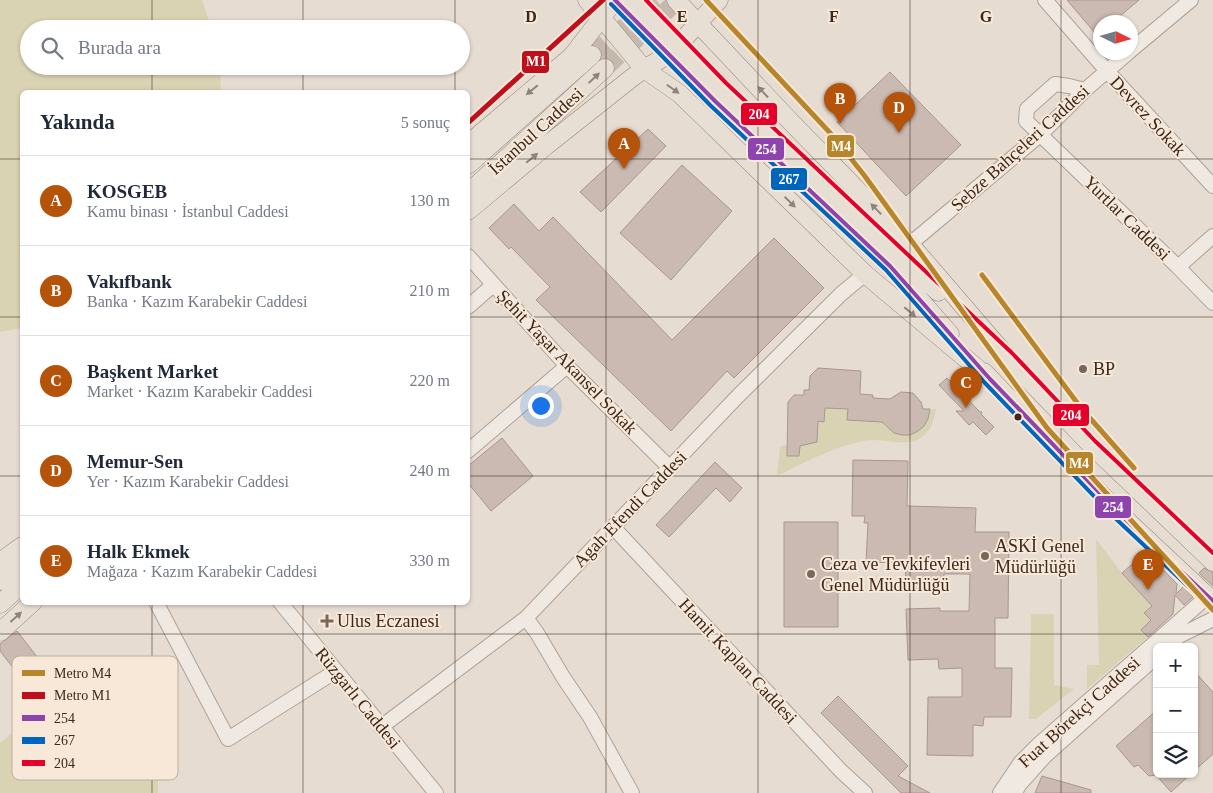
<!DOCTYPE html>
<html lang="tr">
<meta charset="utf-8">
<style>
:root{--surface:#fff;--page:#f2f2f3;--text:#1f2937;--muted:#747a83;--line:#e0e1e3;--accent:#b45309}
body{margin:0;font-family:"Times New Roman",serif;background:var(--page);color:var(--text)}
.controls{position:absolute;right:15px;bottom:15px;display:grid;overflow:hidden;border-radius:8px;box-shadow:0 1px 4px #0004}
.controls button{width:45px;height:45px;display:grid;place-items:center;padding:0;border:0;border-bottom:1px solid var(--line);background:var(--surface);color:var(--text);font:25px sans-serif}
.compass{position:absolute;left:1093px;top:15px;width:45px;height:45px;border-radius:50%;background:var(--surface);box-shadow:0 1px 4px #0004;rotate:95deg}
.you{position:absolute;left:540px;top:405px;width:18px;height:18px;margin:-12px;border:4px solid #fff;border-radius:50%;background:#1a73e8;box-shadow:0 0 0 8px #1a73e833}
.badge{display:grid;place-items:center;width:32px;height:32px;border-radius:50%;background:var(--accent);color:#fff;font-size:16px;font-weight:700}
.pin{position:absolute;translate:-50% -41px;filter:drop-shadow(0 1px 2px #0008)}
.pin::after{content:'';position:absolute;top:26px;width:18px;height:15px;background:inherit;clip-path:polygon(0 0,100% 0,50% 100%)}
.list{margin:0;padding:0;list-style:none}
h2{display:flex;justify-content:space-between;align-items:center;height:65px;margin:0;padding:0 20px;font-size:21px}
h2 small{font-size:16px;font-weight:400;color:var(--muted)}
.list li{display:grid;grid-template-columns:32px 1fr auto;gap:15px;align-items:center;box-sizing:border-box;height:90px;padding:0 20px;border-top:1px solid var(--line)}
.list b{display:block;font-size:19px;white-space:nowrap}
.list p{margin:0;font-size:16px;white-space:nowrap;color:var(--muted)}
.list em{font-size:16px;font-style:normal;color:var(--muted)}
.icon{flex:none;width:28px;height:28px;fill:none;stroke:currentColor;stroke-width:2;stroke-linecap:round;stroke-linejoin:round}
.map{position:relative;flex:none;width:1213px;height:793px;overflow:hidden}
.search{position:absolute;background:var(--surface);box-shadow:0 1px 4px #0004;left:20px;top:20px;width:450px;height:55px;display:flex;align-items:center;gap:12px;box-sizing:border-box;padding:0 18px;border-radius:28px;color:var(--muted);font-size:19px}
.panel{position:absolute;background:var(--surface);box-shadow:0 1px 4px #0004;left:20px;top:90px;width:450px;height:515px;border-radius:8px}
.map>svg:first-child{display:block}
.green{fill:#dad3b3}
.building{fill:#cbbab1;stroke:#a8978f}
.lines{fill:none;stroke-linecap:round;stroke-linejoin:round}
.major-tunnel{stroke:#c5b8ad;stroke-width:18;stroke-dasharray:18 9;stroke-linecap:butt}
.minor-casing{stroke:#ada299;stroke-width:16}
.major-casing{stroke:#928780;stroke-width:19}
.minor{stroke:#efe9e2;stroke-width:14}
.major{stroke:#e7ded4;stroke-width:18}
.major-bridge-casing{stroke:#928780;stroke-width:19;stroke-linecap:butt}
.major-bridge{stroke:#e7ded4;stroke-width:18}
.bus-1-casing{stroke:#f7e8d7;stroke-width:8}
.bus-2-casing{stroke:#f7e8d7;stroke-width:8}
.bus-3-casing{stroke:#f7e8d7;stroke-width:8}
.bus-1{stroke:#8e44ad;stroke-width:4}
.bus-2{stroke:#0065bd;stroke-width:4}
.bus-3{stroke:#e4002b;stroke-width:4}
.metro-1-casing{stroke:#f7e8d7;stroke-width:9}
.metro-2-casing{stroke:#f7e8d7;stroke-width:9}
.metro-1{stroke:#b8862a;stroke-width:5}
.metro-2{stroke:#bf0e1c;stroke-width:5}
.oneway{fill:#92837a}
.grid{fill:none;stroke:#3d281f;stroke-width:1;stroke-opacity:0.55}
.poi-dot{fill:#78675d;stroke:#f7e8d7;stroke-width:2}
.bus-dot{fill:#3d281f;stroke:#f7e8d7;stroke-width:2}
.labels{text-anchor:middle;dominant-baseline:central;stroke-width:4;stroke-linejoin:round;paint-order:stroke}
.street-label{font-size:18px;fill:#3d281f;stroke:#f7e8d7}
.poi-label{font-size:18px;fill:#3d281f;stroke:#f7e8d7;text-anchor:start}
.key{fill:#f7e8d7;stroke:#bfaea0;stroke-width:1}
.key-label{font-size:14px;fill:#3d281f}
.grid-label{font-size:16px;text-anchor:middle;font-weight:bold;fill:#3d281f;stroke:#f7e8d7;stroke-width:4;stroke-linejoin:round;paint-order:stroke}
.line-badge{stroke:#f7e8d7;stroke-width:2}
.badge-label{font-size:14px;text-anchor:middle;font-weight:bold;fill:#fff}
</style>
<div class="map">
<svg width="1213" height="793" viewBox="0 0 1213 793">
<rect width="100%" height="100%" fill="#e7dcd1"/>
<path class="green" d="M0,0H202L212,29H29V66H220L221,92H22V328L0,332Z
M825,408L848,409L847,420L882,422C900,445 925,436 930,409H936C934,422 930,434 917,440C905,446 885,439 871,440C847,442 803,462 782,474L777,475L780,447L787,444V456H799L800,446L817,442L818,421H824Z
M1096,539L1122,573L1152,606L1144,613L1151,620L1141,630L1148,637L1087,689V665H1099Z
M1031,614H1054V685L1074,689L1036,719H1029Z
M92,665L109,690L128,678L171,751L151,760L158,779V793H0V743Z"/>
<path class="building" d="M1067,0H1139L1113,22H1100V39Z
M890,72L961,145L906,196L837,122Z
M648,129L666,146L601,212L580,192Z
M682,165L732,211L671,280L620,233Z
M514,204L539,231L553,217L672,340L774,238L824,288L734,378L727,371L671,431L536,300L550,287L511,247L509,249L489,228Z
M818,368L861,371L860,394L873,395V398L890,399L901,392L913,393L921,402L923,409H930L928,419L924,426L918,431L910,435H902L894,433L882,422L847,420L848,409L825,408L824,422L818,421L817,442L800,446L799,456H787L788,402L794,395H804V390H809L810,376Z
M947,378L980,412H982L981,414L994,427L986,435L973,422L969,425L956,411H964L939,385Z
M502,438L533,476L491,511L468,483V466Z
M853,460L908,461L907,506L976,508L975,532H1009L1008,618H995V668H1012L1011,717H984L983,726L973,725V756L927,755L928,697H962V668L939,669L938,659L908,660L906,609L940,608V611H969L970,574H944V589L905,588L906,563L866,562L868,523H864L865,516H852Z
M715,462L742,488L730,502L716,488L669,537L656,525Z
M784,522H838V627H784Z
M1146,552L1177,584L1176,594L1183,587L1193,597L1184,605L1175,595L1173,614L1148,637L1141,630L1151,620L1144,613L1152,606L1122,573Z
M1204,568L1213,572V586L1199,573Z
M17,631L59,685L39,701L0,651V644Z
M1194,671L1213,692V754L1194,771Z
M838,696L908,766L898,776L930,793H901L821,713Z
M1157,710V774H1191L1171,792L1156,775L1149,776L1138,765L1134,767L1116,746Z
M1042,776L1091,790V793H1035Z"/>
<g class="lines">
<path class="major-tunnel" d="M592,55L656,0
M605,68L678,0"/>
<defs>
<path id="minor" d="M1045,0L1107,71L1213,186
M1130,51L1191,0
M1085,90L1069,86L1055,84L1027,109L1026,121L1178,267L1213,303
M910,244L1041,134L1085,90L1129,52
M468,256L567,366L669,467
M1178,267L1213,236
M468,307L493,285
M468,451L567,366
M613,527L841,771L865,793
M156,602L228,739L336,671
M280,602L436,793
M526,618L537,633L563,677L590,717L632,793
M1167,647L1179,636L1213,619
M381,727L526,618L738,396L841,294L865,274
M1000,793L1021,762L1039,744L1208,596
M1015,793L1019,785L1045,756L1157,656"/>
<path id="major" d="M587,0L644,69L680,94L865,274L990,379
M676,0L791,122L910,244L1008,358
M468,144L572,56L609,8
M468,165L592,55
M468,193L605,68
M468,211L547,145L633,77L644,69L671,53L719,0
M899,255L938,292
M890,266L950,334
M1001,351L1091,445L1213,562
M984,372L1120,514L1213,601
M0,562L22,546
M0,581L22,561
M0,604L22,584
M0,632L33,602"/>
</defs>
<use href="#minor" class="minor-casing"/>
<use href="#major" class="major-casing"/>
<use href="#minor" class="minor"/>
<use href="#major" class="major"/>
<defs>
<path id="major-bridge" d="M615,0L715,101L890,266
M637,0L722,87L899,255"/>
</defs>
<use href="#major-bridge" class="major-bridge-casing"/>
<use href="#major-bridge" class="major-bridge"/>
<defs>
<path id="bus-1" d="M615,0L715,101L890,266L990,379L1120,514L1213,601"/>
<path id="bus-2" d="M611,4L711,106L886,270L985,383L1115,518L1209,606"/>
<path id="bus-3" d="M646,0L726,83L1012,353L1095,441L1213,553"/>
</defs>
<use href="#bus-1" class="bus-1-casing"/>
<use href="#bus-2" class="bus-2-casing"/>
<use href="#bus-3" class="bus-3-casing"/>
<use href="#bus-1" class="bus-1"/>
<use href="#bus-2" class="bus-2"/>
<use href="#bus-3" class="bus-3"/>
<defs>
<path id="metro-1" d="M706,0L833,136L864,175L1047,428L1213,610
M982,275L1081,408L1134,468"/>
<path id="metro-2" d="M468,123L603,0"/>
</defs>
<use href="#metro-1" class="metro-1-casing"/>
<use href="#metro-2" class="metro-2-casing"/>
<use href="#metro-1" class="metro-1"/>
<use href="#metro-2" class="metro-2"/>
</g>
<defs><path id="oneway-solid" d="M-6-.8H1V-3.2L6.5 0L1 3.2V.8H-6Z" transform="scale(1.25)"/></defs>
<g class="oneway">
<use href="#oneway-solid" transform="translate(594 78) rotate(-43)"/>
<use href="#oneway-solid" transform="translate(673 89) rotate(35)"/>
<use href="#oneway-solid" transform="translate(532 90) rotate(140)"/>
<use href="#oneway-solid" transform="translate(763 92) rotate(-133)"/>
<use href="#oneway-solid" transform="translate(532 158) rotate(-40)"/>
<use href="#oneway-solid" transform="translate(790 202) rotate(44)"/>
<use href="#oneway-solid" transform="translate(876 209) rotate(-134)"/>
<use href="#oneway-solid" transform="translate(910 312) rotate(40)"/>
<use href="#oneway-solid" transform="translate(16 617) rotate(-42)"/>
</g>
<path class="grid" d="M152,0V29M303,0V29M455,0V29M606,0V793M758,0V793M910,0V793M1061,0V793M152,66V92M303,66V92M455,66V92M0,159H22M468,159H1213M0,317H22M468,317H1213M0,476H22M468,476H1213M152,602V793M303,602V793M455,602V793M0,634H1213"/>
<g class="poi-dot">
<circle cx="1083" cy="369" r="5"/>
<circle cx="985" cy="556" r="5"/>
<circle cx="811" cy="574" r="5"/>
<path d="M324.5 613.5h5v5h5v5h-5v5h-5v-5h-5v-5h5z"/>
</g>
<circle class="bus-dot" cx="1018" cy="417" r="4.5"/>
<g class="labels">
<g class="street-label">
<text transform="translate(1148 116) rotate(47)">Devrez Sokak</text>
<text transform="translate(536 131) rotate(-42)">İstanbul Caddesi</text>
<text transform="translate(1020 148) rotate(-42)">Sebze Bahçeleri Caddesi</text>
<text transform="translate(1127 218) rotate(44)">Yurtlar Caddesi</text>
<text transform="translate(567 362) rotate(46)">Şehit Yaşar Akansel Sokak</text>
<text transform="translate(630 509) rotate(-46)">Agah Efendi Caddesi</text>
<text transform="translate(738 661) rotate(47)">Hamit Kaplan Caddesi</text>
<text transform="translate(358 698) rotate(51)">Rüzgarlı Caddesi</text>
<text transform="translate(1079 712) rotate(-42)">Fuat Börekçi Caddesi</text>
</g>
<g class="poi-label">
<text x="1093" y="369">BP</text>
<text x="995" y="546">ASKİ Genel<tspan x="995" dy="21">Müdürlüğü</tspan></text>
<text x="821" y="564">Ceza ve Tevkifevleri<tspan x="821" dy="21">Genel Müdürlüğü</tspan></text>
<text x="337" y="621">Ulus Eczanesi</text>
</g>
</g>
<rect x="12" y="656" width="166" height="124" rx="8" class="key"/>
<rect x="22" y="670" width="23" height="6" fill="#b8862a"/>
<rect x="22" y="692" width="23" height="7" fill="#bf0e1c"/>
<rect x="22" y="715" width="23" height="6" fill="#8e44ad"/>
<rect x="22" y="737" width="23" height="7" fill="#0065bd"/>
<rect x="22" y="760" width="23" height="6" fill="#e4002b"/>
<g class="key-label">
<text x="54" y="678">Metro M4</text>
<text x="54" y="700">Metro M1</text>
<text x="54" y="723">254</text>
<text x="54" y="745">267</text>
<text x="54" y="768">204</text>
</g>
<g class="grid-label">
<text x="531" y="22">D</text>
<text x="682" y="22">E</text>
<text x="834" y="22">F</text>
<text x="986" y="22">G</text>
</g>
<g class="line-badge">
<rect x="521" y="50" width="29" height="24" rx="5" fill="#bf0e1c"/>
<rect x="740" y="102" width="38" height="24" rx="5" fill="#e4002b"/>
<rect x="826" y="134" width="29" height="24" rx="5" fill="#b8862a"/>
<rect x="747" y="137" width="38" height="24" rx="5" fill="#8e44ad"/>
<rect x="770" y="167" width="38" height="24" rx="5" fill="#0065bd"/>
<rect x="1052" y="403" width="38" height="24" rx="5" fill="#e4002b"/>
<rect x="1065" y="451" width="29" height="24" rx="5" fill="#b8862a"/>
<rect x="1094" y="495" width="38" height="24" rx="5" fill="#8e44ad"/>
</g>
<g class="badge-label">
<text x="536" y="66">M1</text>
<text x="759" y="119">204</text>
<text x="841" y="151">M4</text>
<text x="766" y="154">254</text>
<text x="789" y="184">267</text>
<text x="1071" y="420">204</text>
<text x="1079" y="468">M4</text>
<text x="1113" y="512">254</text>
</g>
</svg>
<div class="controls">
<button>+</button>
<button>−</button>
<button><svg class="icon" aria-label="layers" viewBox="0 0 24 24"><path d="M12 4l9 5-9 5-9-5zM3 14l9 5 9-5"/></svg></button>
</div>
<svg class="compass" viewBox="-18 -18 36 36"><path d="M0-13l5 13h-10z" fill="#e53935"/><path d="M0 13l5-13h-10z" fill="#747a83"/></svg>
<div class="you"></div>
<div class="pin badge" style="left:624px;top:169px">A</div>
<div class="pin badge" style="left:840px;top:124px">B</div>
<div class="pin badge" style="left:966px;top:408px">C</div>
<div class="pin badge" style="left:899px;top:133px">D</div>
<div class="pin badge" style="left:1148px;top:590px">E</div>
<div class="search"><svg class="icon" aria-label="search" viewBox="0 0 24 24"><circle cx="10" cy="10" r="6"/><path d="M15 15l6 6"/></svg>Burada ara</div>
<section class="panel">
<h2>Yakında<small>5 sonuç</small></h2>
<ul class="list">
<li><span class="badge">A</span><div><b>KOSGEB</b><p>Kamu binası · İstanbul Caddesi</p></div><em>130 m</em></li>
<li><span class="badge">B</span><div><b>Vakıfbank</b><p>Banka · Kazım Karabekir Caddesi</p></div><em>210 m</em></li>
<li><span class="badge">C</span><div><b>Başkent Market</b><p>Market · Kazım Karabekir Caddesi</p></div><em>220 m</em></li>
<li><span class="badge">D</span><div><b>Memur-Sen</b><p>Yer · Kazım Karabekir Caddesi</p></div><em>240 m</em></li>
<li><span class="badge">E</span><div><b>Halk Ekmek</b><p>Mağaza · Kazım Karabekir Caddesi</p></div><em>330 m</em></li>
</ul>
</section>
</div>
